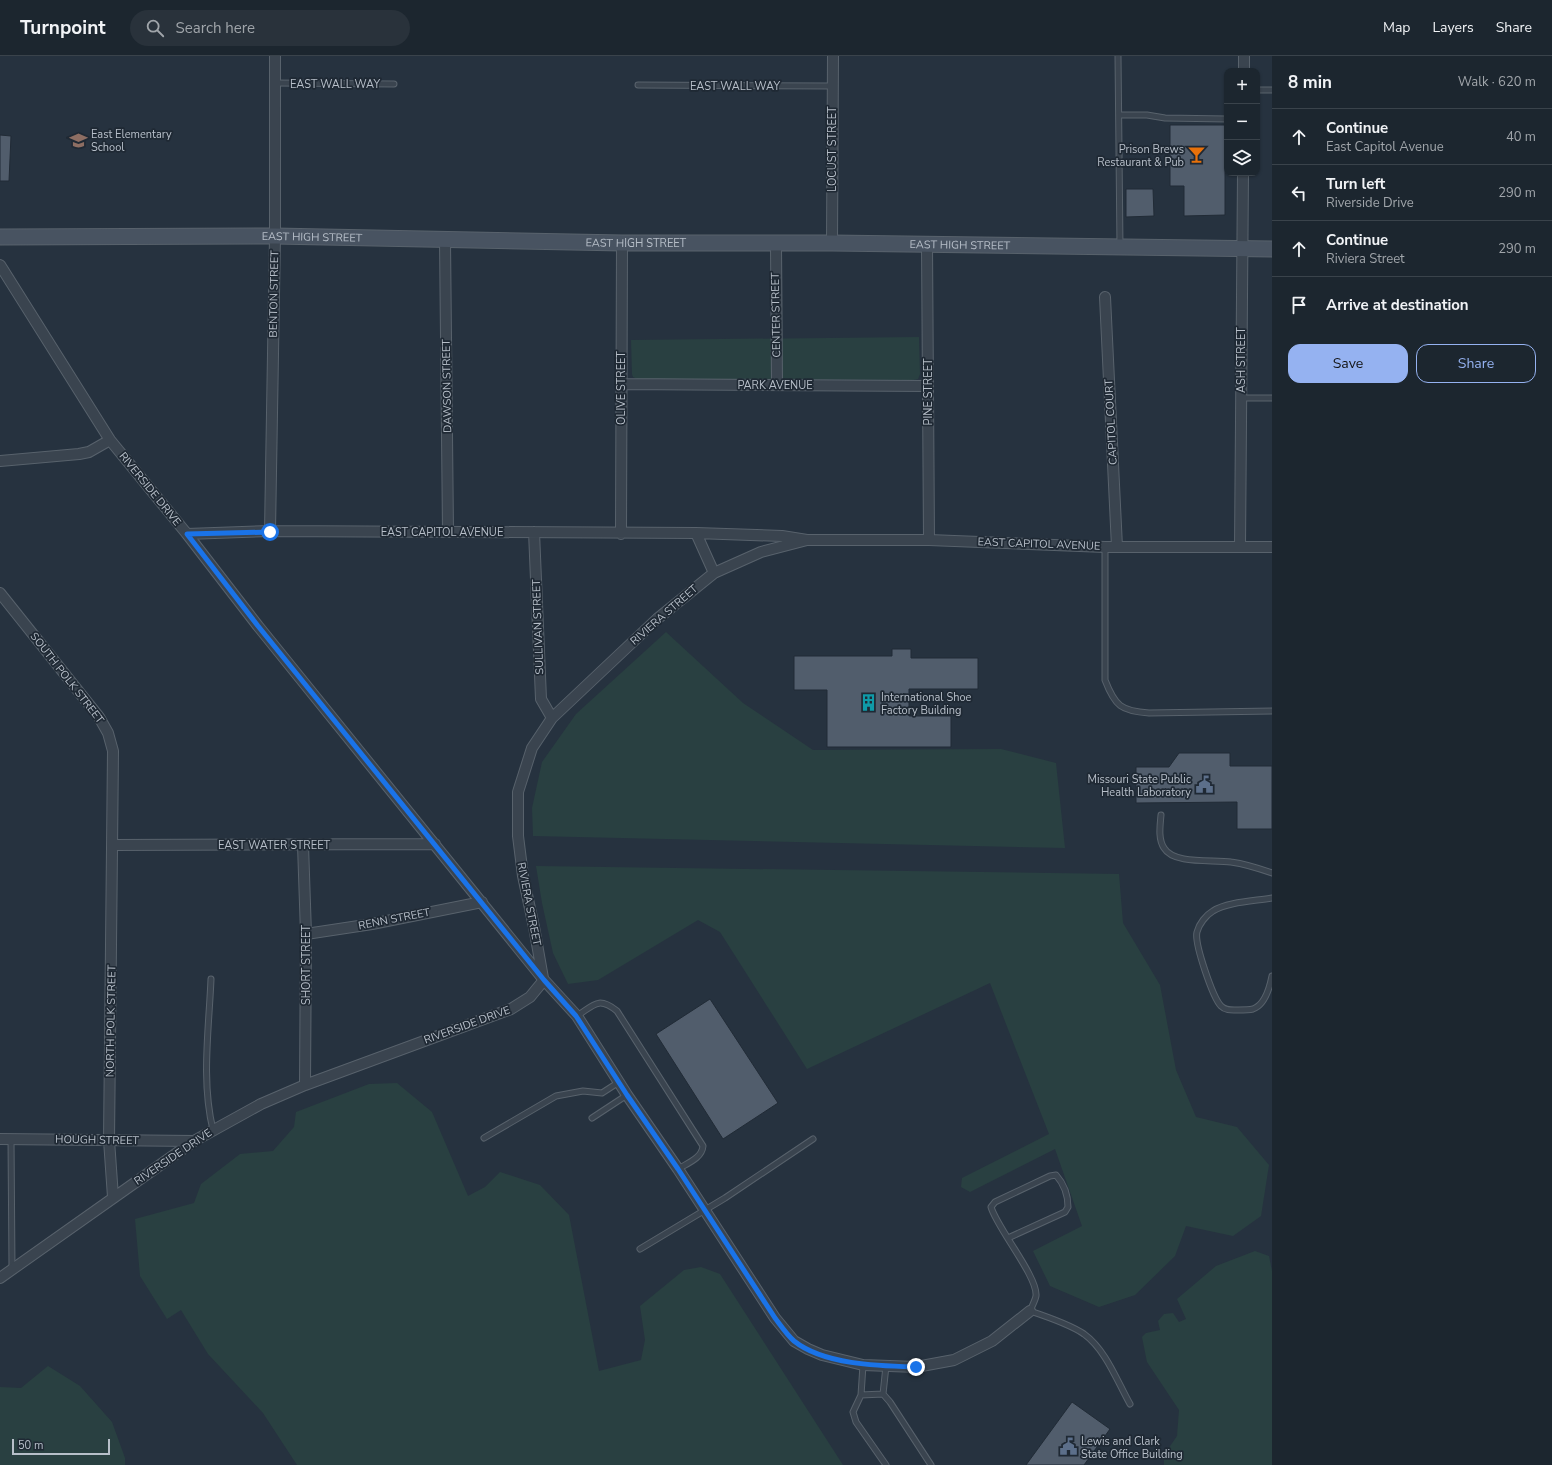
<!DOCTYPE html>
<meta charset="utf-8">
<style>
:root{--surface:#1c262f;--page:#29323b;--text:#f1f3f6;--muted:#a0a5aa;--line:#3a434b;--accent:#95b2f1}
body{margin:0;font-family:"Nunito Sans",sans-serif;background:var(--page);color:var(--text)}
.controls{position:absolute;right:12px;top:12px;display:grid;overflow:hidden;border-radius:8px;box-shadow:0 1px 3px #0004}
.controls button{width:36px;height:36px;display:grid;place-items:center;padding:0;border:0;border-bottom:1px solid var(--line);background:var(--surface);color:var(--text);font:20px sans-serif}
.scale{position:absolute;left:12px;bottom:10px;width:98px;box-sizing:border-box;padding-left:4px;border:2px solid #b7bfc9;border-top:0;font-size:11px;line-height:14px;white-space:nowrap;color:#b7bfc9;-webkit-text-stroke:3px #1f2934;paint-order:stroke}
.stop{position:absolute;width:12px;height:12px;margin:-9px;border:3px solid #1a73e8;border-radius:50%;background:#fff}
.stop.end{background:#1a73e8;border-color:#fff;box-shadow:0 1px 4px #0008}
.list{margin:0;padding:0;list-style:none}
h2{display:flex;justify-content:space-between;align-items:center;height:52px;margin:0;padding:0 16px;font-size:17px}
h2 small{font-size:13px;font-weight:400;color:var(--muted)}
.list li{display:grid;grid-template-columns:26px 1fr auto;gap:12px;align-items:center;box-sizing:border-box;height:56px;padding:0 16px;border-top:1px solid var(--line)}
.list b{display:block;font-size:15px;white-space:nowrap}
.list p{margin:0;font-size:13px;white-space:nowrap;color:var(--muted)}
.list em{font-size:13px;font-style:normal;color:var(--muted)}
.actions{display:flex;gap:8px;padding:12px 16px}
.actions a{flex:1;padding:9px 0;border:1px solid var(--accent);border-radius:12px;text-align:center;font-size:14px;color:var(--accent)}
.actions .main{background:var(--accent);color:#111}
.icon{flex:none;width:22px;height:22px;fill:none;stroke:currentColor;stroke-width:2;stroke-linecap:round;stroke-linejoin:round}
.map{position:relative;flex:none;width:1272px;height:1409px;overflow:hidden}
header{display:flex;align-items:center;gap:24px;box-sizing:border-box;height:56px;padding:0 20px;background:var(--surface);border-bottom:1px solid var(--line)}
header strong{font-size:19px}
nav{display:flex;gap:22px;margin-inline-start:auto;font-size:14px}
.search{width:280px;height:36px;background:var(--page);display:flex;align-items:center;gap:10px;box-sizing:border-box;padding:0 14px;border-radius:22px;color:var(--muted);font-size:15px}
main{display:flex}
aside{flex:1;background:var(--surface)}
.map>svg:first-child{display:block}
.green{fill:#294041}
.building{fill:#515d6c;stroke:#212b36}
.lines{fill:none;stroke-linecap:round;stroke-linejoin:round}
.lane-casing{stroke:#58626c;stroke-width:7}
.street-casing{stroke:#58626c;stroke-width:12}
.secondary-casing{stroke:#58626c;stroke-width:17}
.lane{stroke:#3a444f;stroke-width:5}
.street{stroke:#3a444f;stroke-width:10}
.secondary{stroke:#485361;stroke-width:15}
.route{stroke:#1a73e8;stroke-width:5}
.labels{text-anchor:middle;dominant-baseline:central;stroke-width:3.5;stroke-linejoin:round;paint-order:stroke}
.street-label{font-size:11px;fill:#b7bfc9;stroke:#1f2934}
.poi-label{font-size:11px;fill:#b7bfc9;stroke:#1f2934;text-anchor:start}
</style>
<header>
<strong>Turnpoint</strong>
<div class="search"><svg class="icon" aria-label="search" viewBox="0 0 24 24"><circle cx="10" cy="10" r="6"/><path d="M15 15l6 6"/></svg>Search here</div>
<nav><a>Map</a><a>Layers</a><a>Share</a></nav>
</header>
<main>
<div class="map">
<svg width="1272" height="1409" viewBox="0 0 1272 1409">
<rect width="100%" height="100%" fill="#26323f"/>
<path class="green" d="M919,281L920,318L918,323L913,324L637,323L633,321L632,318L631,284Z
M666,576L743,647L813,694L1001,693L1056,707L1065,792L533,780L532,752L542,706L576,658Z
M536,810L1119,818L1123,867L1160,929L1176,1014L1196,1061L1237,1071L1269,1109L1261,1160L1233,1180L1186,1170L1175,1200L1135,1239L1099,1251L1050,1230L1033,1195L1082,1170L1055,1093L970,1136L961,1131L962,1122L1049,1078L990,927L807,1013L720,876L698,864L598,924L568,928L553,897L542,847Z
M397,1027L432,1056L468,1140L485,1131L500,1116L540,1129L569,1159L599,1315L641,1304L645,1284L640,1250L684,1214L701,1211L720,1218L843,1409H297L263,1357L208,1298L181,1254L167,1263L140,1220L135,1163L194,1147L201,1128L240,1098L273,1095L294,1071L296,1056L369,1028Z
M1255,1195L1269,1200L1272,1215V1409H1164V1399L1177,1380L1179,1354L1147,1306L1142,1281L1146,1277L1160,1274L1158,1265L1164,1258L1173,1257L1179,1266L1186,1263L1177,1243L1216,1210Z
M48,1310L80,1330L112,1366L125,1402V1409H0V1331L21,1332Z"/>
<path class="building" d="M1170,69H1225V159L1184,160V130H1170Z
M0,79L11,80L9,125H0Z
M1126,133H1153L1154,160L1126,161Z
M892,593H911V602H978V633H909V660H951V691H827V634H794V600H892Z
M1179,697H1230V710H1272V773H1237V746L1136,747V711H1169Z
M710,943L778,1047L723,1083L656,978Z
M1072,1346L1110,1373L1084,1409H1026Z"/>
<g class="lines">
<defs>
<path id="lane" d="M1118,0L1120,190
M275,27L394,28
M638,29L833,30
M1257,34H1272
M1119,59H1147L1165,62L1227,63
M1241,342H1272
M1105,491V624C1115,650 1121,655 1149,657L1272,655
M1161,759C1160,770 1158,783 1164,792C1174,809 1214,803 1231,806C1245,808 1258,812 1272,817
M1272,842C1255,845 1227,846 1213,855C1206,859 1199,868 1197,876C1194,887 1213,942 1221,950C1226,955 1232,954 1238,954C1243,954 1249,954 1253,953C1265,949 1270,930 1272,920
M211,923C209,972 201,1025 213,1074
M577,960C594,949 598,940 617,955L703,1090C702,1102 688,1107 678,1113
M592,1062L627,1039
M484,1082L556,1040L583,1035L602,1037L619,1026
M11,1083L12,1213
M1008,1182L1065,1156L1068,1151C1068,1139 1064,1128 1056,1119L1050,1120L995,1146L991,1151C997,1172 1038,1221 1036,1240C1035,1245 1032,1250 1030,1255C1045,1260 1071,1269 1084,1278C1106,1294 1117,1325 1130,1348
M640,1193L725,1142L813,1083
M863,1309L861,1339L853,1356L856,1366L886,1409
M886,1310L883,1338L890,1346L931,1409
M861,1339L883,1338"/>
<path id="street" d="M1244,15V0
M445,184L448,476
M832,187L833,0
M776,188L777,329
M927,189L929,484
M0,209L110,384L187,478L258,570L544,924L577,960L627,1039L678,1113L775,1262L794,1285L808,1293L822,1299L863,1309L916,1311L954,1304L992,1285L1030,1255
M1105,241L1117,491
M622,328L928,330
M0,405L79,398L89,396L110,384
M270,475L275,180V0
M534,476L541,643L552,662
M696,477L782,480L807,484H929L1105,491H1272
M187,478L270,475L696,477L714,517
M621,478L622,187
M1240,491L1243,117
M0,537L99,661L108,677L113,695L109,1084L113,1141
M113,789L435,788
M303,789L306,878L305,1029
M306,878L372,868L482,846
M543,922L534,871L523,820L518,780V736L532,692L552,662L657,563L714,517L761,496L807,484
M0,1083L194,1085
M0,1222L194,1085L261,1048L305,1029L511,953L530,941L544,924"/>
<g id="secondary">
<path id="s1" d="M0,181L275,180L622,187H832L1272,193"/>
</g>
</defs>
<use href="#lane" class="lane-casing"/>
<use href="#street" class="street-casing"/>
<use href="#secondary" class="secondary-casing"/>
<use href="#lane" class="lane"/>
<use href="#street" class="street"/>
<use href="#secondary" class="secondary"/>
</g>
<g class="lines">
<path class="route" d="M270,476L187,478L258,570L544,924L576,960L627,1039L678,1113L775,1262C781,1270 787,1279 794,1285C824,1309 880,1310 916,1311"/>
</g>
<defs>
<symbol id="school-bare" viewBox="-9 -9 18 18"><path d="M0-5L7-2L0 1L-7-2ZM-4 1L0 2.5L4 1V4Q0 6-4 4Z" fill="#8d6e63" stroke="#1f2934" stroke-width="2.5" paint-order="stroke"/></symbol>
<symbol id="bar-bare" viewBox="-9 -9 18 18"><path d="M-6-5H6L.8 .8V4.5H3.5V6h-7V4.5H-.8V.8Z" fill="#e8710a" stroke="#1f2934" stroke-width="2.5" paint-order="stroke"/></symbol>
<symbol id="building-bare" viewBox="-9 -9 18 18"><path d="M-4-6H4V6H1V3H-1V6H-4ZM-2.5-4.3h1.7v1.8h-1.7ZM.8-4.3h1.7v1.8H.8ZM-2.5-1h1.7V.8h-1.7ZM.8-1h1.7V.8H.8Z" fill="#0f9aa8" stroke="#1f2934" stroke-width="2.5" paint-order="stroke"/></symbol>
<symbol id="civic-bare" viewBox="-9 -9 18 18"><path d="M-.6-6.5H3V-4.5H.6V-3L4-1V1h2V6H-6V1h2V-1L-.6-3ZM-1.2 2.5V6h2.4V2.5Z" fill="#5c6f8a" stroke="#1f2934" stroke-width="2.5" paint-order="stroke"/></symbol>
</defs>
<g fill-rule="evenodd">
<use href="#school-bare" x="66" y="72" width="25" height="25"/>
<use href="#bar-bare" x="1184" y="86" width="25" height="25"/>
<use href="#building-bare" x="856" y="634" width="25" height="25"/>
<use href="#civic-bare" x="1192" y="716" width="25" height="25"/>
<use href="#civic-bare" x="1056" y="1378" width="25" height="25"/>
</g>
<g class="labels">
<g class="street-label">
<text x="335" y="28">EAST WALL WAY</text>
<text x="735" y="30">EAST WALL WAY</text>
<text transform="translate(832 93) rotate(-90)">LOCUST STREET</text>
<text stroke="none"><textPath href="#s1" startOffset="312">EAST HIGH STREET</textPath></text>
<text stroke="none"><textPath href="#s1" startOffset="636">EAST HIGH STREET</textPath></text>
<text stroke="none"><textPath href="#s1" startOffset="960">EAST HIGH STREET</textPath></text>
<text transform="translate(274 238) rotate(-89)">BENTON STREET</text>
<text transform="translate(776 259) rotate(-91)">CENTER STREET</text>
<text transform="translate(1241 304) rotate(-90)">ASH STREET</text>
<text x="775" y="329">PARK AVENUE</text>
<text transform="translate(447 330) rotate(-91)">DAWSON STREET</text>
<text transform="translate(621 332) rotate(-90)">OLIVE STREET</text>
<text transform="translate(928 336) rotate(-90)">PINE STREET</text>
<text transform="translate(1111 366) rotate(-93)">CAPITOL COURT</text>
<text transform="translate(150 433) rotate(51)">RIVERSIDE DRIVE</text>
<text x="442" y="476">EAST CAPITOL AVENUE</text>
<text transform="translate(1039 488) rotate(2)">EAST CAPITOL AVENUE</text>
<text transform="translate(664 559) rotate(-41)">RIVIERA STREET</text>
<text transform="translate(538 571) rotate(-92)">SULLIVAN STREET</text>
<text transform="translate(67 622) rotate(52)">SOUTH POLK STREET</text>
<text x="274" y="789">EAST WATER STREET</text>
<text transform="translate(529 848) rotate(79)">RIVIERA STREET</text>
<text transform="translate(394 863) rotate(-11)">RENN STREET</text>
<text transform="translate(306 909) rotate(-90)">SHORT STREET</text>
<text transform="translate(111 965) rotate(-89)">NORTH POLK STREET</text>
<text transform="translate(467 969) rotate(-20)">RIVERSIDE DRIVE</text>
<text transform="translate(97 1084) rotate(1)">HOUGH STREET</text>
<text transform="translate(173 1101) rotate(-34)">RIVERSIDE DRIVE</text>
</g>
<g class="poi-label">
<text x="91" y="78">East Elementary<tspan x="91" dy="13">School</tspan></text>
<text x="1184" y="93" text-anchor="end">Prison Brews<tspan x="1184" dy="13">Restaurant &amp; Pub</tspan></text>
<text x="881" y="641">International Shoe<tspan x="881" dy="13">Factory Building</tspan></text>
<text x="1191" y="723" text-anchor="end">Missouri State Public<tspan x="1191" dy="13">Health Laboratory</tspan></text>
<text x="1081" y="1385">Lewis and Clark<tspan x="1081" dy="13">State Office Building</tspan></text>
</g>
</g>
</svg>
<div class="controls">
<button>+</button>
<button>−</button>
<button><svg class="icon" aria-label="layers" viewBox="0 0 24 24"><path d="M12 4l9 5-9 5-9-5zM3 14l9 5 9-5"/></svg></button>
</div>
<div class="scale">50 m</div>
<div class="stop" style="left:270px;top:476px"></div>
<div class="stop end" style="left:916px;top:1311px"></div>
</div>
<aside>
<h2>8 min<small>Walk · 620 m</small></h2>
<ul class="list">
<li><svg class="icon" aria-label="ahead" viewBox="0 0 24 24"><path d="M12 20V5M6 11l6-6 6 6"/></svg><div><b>Continue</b><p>East Capitol Avenue</p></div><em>40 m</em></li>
<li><svg class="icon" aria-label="left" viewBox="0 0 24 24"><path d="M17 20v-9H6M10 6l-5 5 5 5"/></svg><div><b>Turn left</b><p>Riverside Drive</p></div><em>290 m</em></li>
<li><svg class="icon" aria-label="ahead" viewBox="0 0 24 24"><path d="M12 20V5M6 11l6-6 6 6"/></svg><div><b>Continue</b><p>Riviera Street</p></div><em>290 m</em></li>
<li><svg class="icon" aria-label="arrive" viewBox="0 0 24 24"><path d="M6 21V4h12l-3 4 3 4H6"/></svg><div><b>Arrive at destination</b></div></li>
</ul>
<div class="actions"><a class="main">Save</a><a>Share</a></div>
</aside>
</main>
